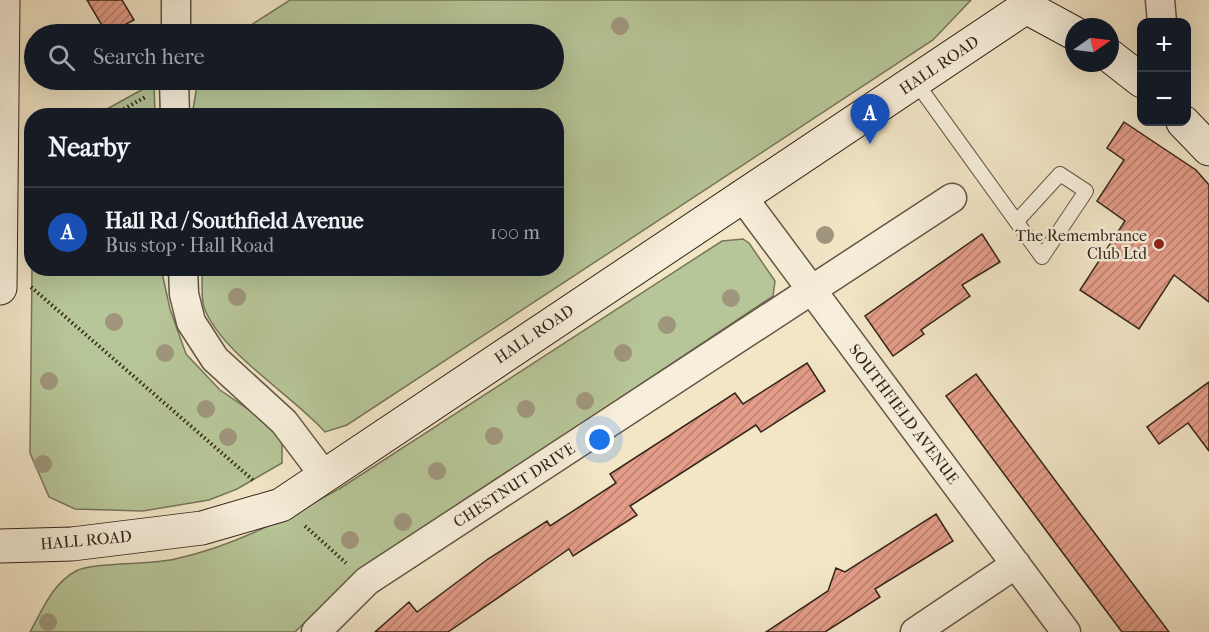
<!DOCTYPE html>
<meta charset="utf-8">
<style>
:root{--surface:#171b24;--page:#20242c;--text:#f1f3f6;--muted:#9ea1a6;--line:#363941;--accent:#c59692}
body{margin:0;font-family:"IM FELL French Canon",serif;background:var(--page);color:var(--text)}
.controls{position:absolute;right:18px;top:18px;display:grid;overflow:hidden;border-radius:12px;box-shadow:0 6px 24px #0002}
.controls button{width:54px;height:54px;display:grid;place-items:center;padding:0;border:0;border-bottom:2px solid var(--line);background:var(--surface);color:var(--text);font:30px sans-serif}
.compass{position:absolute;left:1065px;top:18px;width:54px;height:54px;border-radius:50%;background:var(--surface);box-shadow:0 6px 24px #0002;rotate:76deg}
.you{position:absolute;left:600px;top:440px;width:21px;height:21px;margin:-15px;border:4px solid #fff;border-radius:50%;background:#1a73e8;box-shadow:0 0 0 9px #1a73e833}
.badge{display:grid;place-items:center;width:39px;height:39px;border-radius:50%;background:var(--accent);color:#fff;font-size:20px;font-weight:700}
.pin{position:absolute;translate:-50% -50px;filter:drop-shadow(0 2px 3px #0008)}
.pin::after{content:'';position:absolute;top:32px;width:21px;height:18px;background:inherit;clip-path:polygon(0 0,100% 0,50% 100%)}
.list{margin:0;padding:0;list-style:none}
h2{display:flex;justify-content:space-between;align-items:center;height:78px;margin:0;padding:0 24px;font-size:26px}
h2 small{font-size:20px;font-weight:400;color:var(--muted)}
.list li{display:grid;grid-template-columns:39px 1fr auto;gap:18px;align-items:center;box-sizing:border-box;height:90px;padding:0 24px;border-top:2px solid var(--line)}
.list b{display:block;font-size:22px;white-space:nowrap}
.list p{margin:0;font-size:20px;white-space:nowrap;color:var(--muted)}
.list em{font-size:20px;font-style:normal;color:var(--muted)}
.icon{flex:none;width:33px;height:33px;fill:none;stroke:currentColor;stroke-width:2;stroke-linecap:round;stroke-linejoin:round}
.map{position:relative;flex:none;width:1209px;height:632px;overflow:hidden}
.search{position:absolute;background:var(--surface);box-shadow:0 6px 24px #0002;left:24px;top:24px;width:540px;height:66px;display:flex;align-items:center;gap:15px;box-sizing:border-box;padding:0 21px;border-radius:33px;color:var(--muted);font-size:22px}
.panel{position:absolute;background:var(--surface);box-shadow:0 6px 24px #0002;left:24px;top:108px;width:540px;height:168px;border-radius:24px}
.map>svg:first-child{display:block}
.green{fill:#b7c698;stroke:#76765a;stroke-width:1.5}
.building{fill:url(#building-hatch);stroke:#34251b;stroke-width:1.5}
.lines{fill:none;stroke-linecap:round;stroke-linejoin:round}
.service-casing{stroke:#645546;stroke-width:16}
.minor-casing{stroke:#645546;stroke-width:31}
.secondary-casing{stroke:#34251b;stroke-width:35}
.path{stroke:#34251b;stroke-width:4;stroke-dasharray:1.5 3;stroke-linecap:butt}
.service{stroke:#f7efdb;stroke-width:14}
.minor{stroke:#f7efdb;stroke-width:28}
.secondary{stroke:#f7efdb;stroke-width:33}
.tree{fill:#9f967d}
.poi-dot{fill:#8f2418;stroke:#f7efdb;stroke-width:2}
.labels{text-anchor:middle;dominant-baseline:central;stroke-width:5;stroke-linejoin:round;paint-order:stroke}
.street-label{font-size:16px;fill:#34251b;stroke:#f7efdb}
.poi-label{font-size:16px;fill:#34251b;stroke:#f7efdb;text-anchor:end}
</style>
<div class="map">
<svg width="1209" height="632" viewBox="0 0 1209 632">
<defs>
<pattern id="building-hatch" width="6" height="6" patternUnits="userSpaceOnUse" patternTransform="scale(1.5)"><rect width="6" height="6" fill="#e49d89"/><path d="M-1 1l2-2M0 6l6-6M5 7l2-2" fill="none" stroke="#ba806f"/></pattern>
</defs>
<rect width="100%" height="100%" fill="#f2e6c7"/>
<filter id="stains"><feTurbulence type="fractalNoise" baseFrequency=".00333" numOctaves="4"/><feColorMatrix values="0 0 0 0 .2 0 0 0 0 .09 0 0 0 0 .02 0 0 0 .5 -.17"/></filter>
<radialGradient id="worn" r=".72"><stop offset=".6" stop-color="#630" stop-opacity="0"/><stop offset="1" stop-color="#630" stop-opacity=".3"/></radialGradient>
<path class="green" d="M290,0H971L933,40L347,425L325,432C292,395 224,355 205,310C200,299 203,281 202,269L556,268V116L192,115L198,80H554V34H237Z
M154,83L155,115H96Z
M743,239L749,243L775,281L773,296L373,563L330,598L295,632H30C43,609 52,584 76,571C92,562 152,565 175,559C235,546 286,518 339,489L722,241Z
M161,268L170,309L186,354L220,390L270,424L282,437V463L237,489L209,500L143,511L75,509L49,497L30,453L32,269Z"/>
<path class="building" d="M87,0H122L134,20L107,34Z
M1124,122L1196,170L1209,185V302L1174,275L1139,329L1080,290L1125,221L1097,201L1124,160L1107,148Z
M982,234L1000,262L962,285L970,296L921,330L924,334L893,356L865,316Z
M807,363L825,391L761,432L756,425L630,506L637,515L573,556L569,549L448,632H375L409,602L417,612L488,559L547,521L550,526L616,483L610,474L735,393L743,404Z
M976,374L1069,499L1169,632H1122L1080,576L946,396Z
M1209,382V451L1188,423L1159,444L1147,427Z
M936,514L953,541L875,589L880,597L825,632H766L828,591L836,568L845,572Z"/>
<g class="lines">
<defs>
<path id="service" d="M915,81L1042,257L1086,191L1060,174L1017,221"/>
<path id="minor" d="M176,0V34
M1160,0L1162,22
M174,80L175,116
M741,195L1066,632
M183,268L184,294L191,322L215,359L284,422L324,475
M316,632L367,581L952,198
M915,632L1016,564"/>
<path id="secondary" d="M1110,56L1142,81
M1183,122L1209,149
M0,288L3,0
M0,546L72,544L202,528L281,505L1026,7L1074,33"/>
</defs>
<use href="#service" class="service-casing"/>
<use href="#minor" class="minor-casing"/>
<use href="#secondary" class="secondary-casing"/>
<path class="path" d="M112,116L147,96
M31,287L254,481
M305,526L346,563"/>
<use href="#service" class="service"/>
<use href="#minor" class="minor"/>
<use href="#secondary" class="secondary"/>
</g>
<g class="tree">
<circle cx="620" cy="26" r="9"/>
<circle cx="825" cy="235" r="9"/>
<circle cx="237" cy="297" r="9"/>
<circle cx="731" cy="298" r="9"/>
<circle cx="114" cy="322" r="9"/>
<circle cx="667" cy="325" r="9"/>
<circle cx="165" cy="353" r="9"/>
<circle cx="623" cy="353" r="9"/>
<circle cx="49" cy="381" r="9"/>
<circle cx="585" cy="401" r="9"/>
<circle cx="206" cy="409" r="9"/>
<circle cx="526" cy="409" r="9"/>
<circle cx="494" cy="436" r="9"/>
<circle cx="228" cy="437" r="9"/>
<circle cx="43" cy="464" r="9"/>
<circle cx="437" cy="471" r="9"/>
<circle cx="403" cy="522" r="9"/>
<circle cx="350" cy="540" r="9"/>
<circle cx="48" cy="622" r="9"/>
</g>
<circle class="poi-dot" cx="1159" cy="244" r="6"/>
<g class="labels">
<g class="street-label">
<text transform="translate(939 65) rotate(-34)">HALL ROAD</text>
<text transform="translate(534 334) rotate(-34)">HALL ROAD</text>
<text transform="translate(904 414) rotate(53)">SOUTHFIELD AVENUE</text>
<text transform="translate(514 485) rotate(-33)">CHESTNUT DRIVE</text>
<text transform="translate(86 540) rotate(-5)">HALL ROAD</text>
</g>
<g class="poi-label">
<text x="1147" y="235">The Remembrance<tspan x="1147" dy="18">Club Ltd</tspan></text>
</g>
</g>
<rect width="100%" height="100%" filter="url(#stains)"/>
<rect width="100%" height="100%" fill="url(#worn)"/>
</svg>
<div class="controls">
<button>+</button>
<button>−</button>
</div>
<svg class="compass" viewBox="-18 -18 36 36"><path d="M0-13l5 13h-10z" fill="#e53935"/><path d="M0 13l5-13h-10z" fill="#9ea1a6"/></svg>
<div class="you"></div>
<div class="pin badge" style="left:870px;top:144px;background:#1a4fb4">A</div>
<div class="search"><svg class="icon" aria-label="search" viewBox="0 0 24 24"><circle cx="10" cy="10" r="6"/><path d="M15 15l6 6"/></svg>Search here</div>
<section class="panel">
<h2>Nearby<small></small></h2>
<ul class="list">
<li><span class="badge" style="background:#1a4fb4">A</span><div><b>Hall Rd / Southfield Avenue</b><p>Bus stop · Hall Road</p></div><em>100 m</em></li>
</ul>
</section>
</div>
